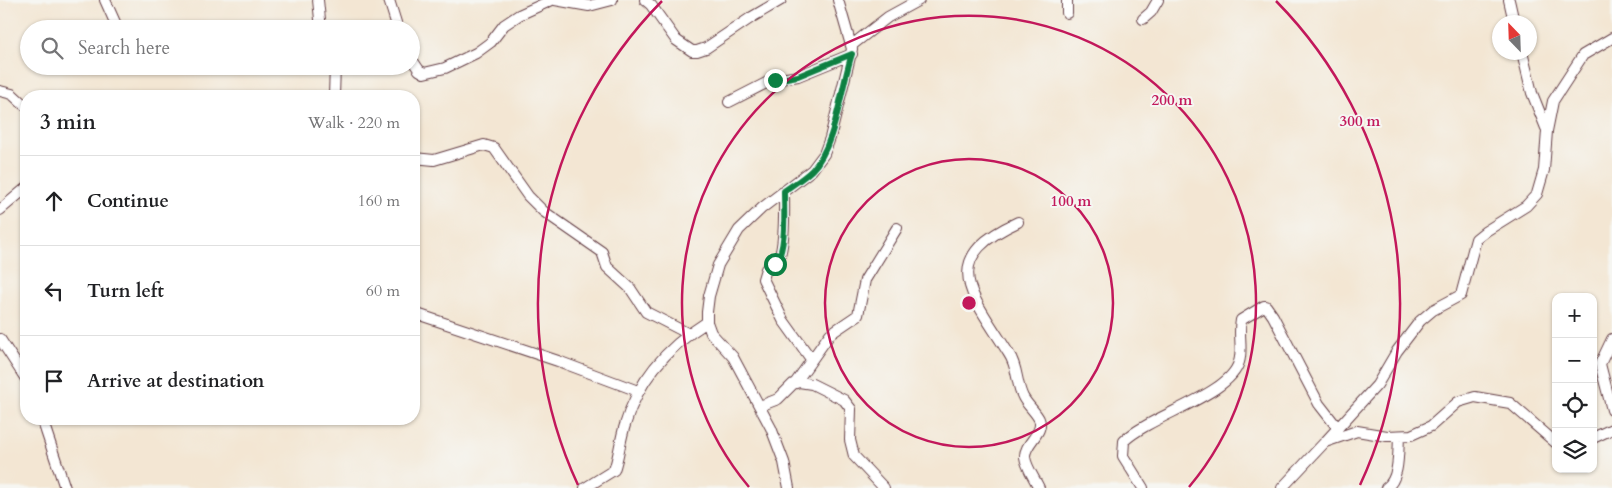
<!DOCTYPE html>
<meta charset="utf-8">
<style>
:root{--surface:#fff;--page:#f6f6f6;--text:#202124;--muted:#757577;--line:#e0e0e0}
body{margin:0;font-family:Cardo,serif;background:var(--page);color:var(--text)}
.controls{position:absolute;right:15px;bottom:15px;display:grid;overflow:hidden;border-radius:10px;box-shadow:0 1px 4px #0004}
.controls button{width:45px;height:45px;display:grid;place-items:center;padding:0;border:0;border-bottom:1px solid var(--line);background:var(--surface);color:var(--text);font:25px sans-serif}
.compass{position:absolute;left:1492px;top:15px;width:45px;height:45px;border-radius:50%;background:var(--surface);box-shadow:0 1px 4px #0004;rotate:337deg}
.stop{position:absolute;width:15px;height:15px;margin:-11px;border:4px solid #0b8043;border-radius:50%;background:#fff}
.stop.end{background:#0b8043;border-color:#fff;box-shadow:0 1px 5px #0008}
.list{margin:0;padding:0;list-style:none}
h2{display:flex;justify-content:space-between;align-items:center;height:65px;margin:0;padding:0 20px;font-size:21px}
h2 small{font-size:16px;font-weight:400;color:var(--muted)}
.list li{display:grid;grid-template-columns:32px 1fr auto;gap:15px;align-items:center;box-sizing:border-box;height:90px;padding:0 20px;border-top:1px solid var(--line)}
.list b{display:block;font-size:19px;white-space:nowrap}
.list em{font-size:16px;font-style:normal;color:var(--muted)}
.icon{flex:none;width:28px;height:28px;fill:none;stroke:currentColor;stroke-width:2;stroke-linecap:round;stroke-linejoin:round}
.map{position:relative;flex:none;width:1612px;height:488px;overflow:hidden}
.search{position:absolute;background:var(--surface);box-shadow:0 1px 4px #0004;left:20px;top:20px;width:400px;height:55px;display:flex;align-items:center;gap:12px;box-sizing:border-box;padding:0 18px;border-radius:28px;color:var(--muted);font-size:19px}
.panel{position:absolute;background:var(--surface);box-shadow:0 1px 4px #0004;left:20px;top:90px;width:400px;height:335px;border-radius:20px}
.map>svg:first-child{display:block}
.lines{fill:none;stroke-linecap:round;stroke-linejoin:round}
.minor-casing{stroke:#633d44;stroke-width:12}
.minor{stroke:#fff;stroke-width:10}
.route{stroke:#0b8043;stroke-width:6}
.ring{fill:none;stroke:#c2185b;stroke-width:2.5}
.centre{fill:#c2185b;stroke:#f6f6f2;stroke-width:2.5}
.ring-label{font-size:15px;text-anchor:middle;font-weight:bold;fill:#c2185b;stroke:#f6f6f2;stroke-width:4;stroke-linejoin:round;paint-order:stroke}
</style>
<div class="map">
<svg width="1612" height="488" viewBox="0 0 1612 488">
<rect width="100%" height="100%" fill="#f6f6f2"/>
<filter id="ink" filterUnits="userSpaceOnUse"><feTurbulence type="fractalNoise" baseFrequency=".02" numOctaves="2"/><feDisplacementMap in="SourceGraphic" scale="10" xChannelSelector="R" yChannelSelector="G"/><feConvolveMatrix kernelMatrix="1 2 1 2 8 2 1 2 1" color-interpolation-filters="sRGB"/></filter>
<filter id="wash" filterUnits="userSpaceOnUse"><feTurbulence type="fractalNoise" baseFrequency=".0096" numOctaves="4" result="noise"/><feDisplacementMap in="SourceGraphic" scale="20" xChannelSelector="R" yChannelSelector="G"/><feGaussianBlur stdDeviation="1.12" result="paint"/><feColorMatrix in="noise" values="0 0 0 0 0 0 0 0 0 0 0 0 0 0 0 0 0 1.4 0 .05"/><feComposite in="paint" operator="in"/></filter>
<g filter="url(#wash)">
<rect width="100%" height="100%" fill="#f3e6d3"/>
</g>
<g filter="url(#ink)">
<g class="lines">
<defs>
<path id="minor" d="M105,0L118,29
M318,0L321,29
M389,0L398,29
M555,0L589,6L612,0
M645,0L651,5L676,40L692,51H697L706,48L752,17L781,0
M1509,0L1514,22
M1067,13V0
M1143,19L1151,12L1158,0
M852,45L888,17L919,0
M1522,52L1532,93L1546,128
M411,58L419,70L424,73L445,68L476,53L491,42L504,25L519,15L552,0
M0,91L12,94L24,105
M334,96L335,66
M729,102L770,81L798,76L852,54
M414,158L434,160L484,145L494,148L528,196L543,211L602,252L607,267L630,288L646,312L689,334
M784,191C784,206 786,252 776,263C774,265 769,267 766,269L763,279L783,320L811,359
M0,210L26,188
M1018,222C934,260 974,297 1009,354C1018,367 1016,384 1023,397C1027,405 1035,411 1039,419C1045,433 1024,443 1025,457C1026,467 1035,479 1039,488
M414,313L558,361L638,391
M0,339L26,379
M1612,339L1600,364L1612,410
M796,382L830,334L858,315L865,280L897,228
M760,406L778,399L793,384L799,382L812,384L844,400L851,409L850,440L854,456L884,488
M42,419L65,488
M1593,438L1612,429
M1325,442L1377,385L1397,351L1420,321L1433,310L1461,295L1476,239L1486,231L1526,206L1537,194L1544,170L1547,131L1553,101L1583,55L1612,38
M585,488L614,470C619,456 620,440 625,425C638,380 667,347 707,322
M789,488L784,462L771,428L733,357L711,333L707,322V312L709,296L718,265L739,230L762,208L812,170L824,154L830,138L852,49L838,0
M1143,488L1123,456L1124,441C1151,415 1230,395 1239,362C1243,349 1238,334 1241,320L1264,306H1266L1273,316L1319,404L1337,427
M1282,488L1325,442L1357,431L1387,436L1411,435L1431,426L1458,402L1475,397L1510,403L1556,443
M1386,488C1400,479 1398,452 1399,436"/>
</defs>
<use href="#minor" class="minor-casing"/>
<use href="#minor" class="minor"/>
</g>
</g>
<g class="lines" filter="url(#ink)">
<path class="route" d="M775,264C787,250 784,209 784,191C794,184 804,178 812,170C836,146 841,86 852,54L798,76L775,80"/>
</g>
<g class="ring">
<circle cx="969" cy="303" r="144"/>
<path d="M749 487A287 287 0 1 1 1189 487"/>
<path d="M578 485A431 431 0 0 1 662 1M1276 1A431 431 0 0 1 1360 485"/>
</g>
<circle cx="969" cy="303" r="8" class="centre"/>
<g class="ring-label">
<text x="1172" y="105">200 m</text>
<text x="1360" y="126">300 m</text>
<text x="1071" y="206">100 m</text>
</g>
</svg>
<div class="controls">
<button>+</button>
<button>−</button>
<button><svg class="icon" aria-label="locate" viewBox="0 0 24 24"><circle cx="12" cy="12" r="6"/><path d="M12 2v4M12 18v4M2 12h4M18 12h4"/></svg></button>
<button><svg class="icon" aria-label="layers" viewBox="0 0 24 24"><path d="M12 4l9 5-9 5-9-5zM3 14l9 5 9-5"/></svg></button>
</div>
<svg class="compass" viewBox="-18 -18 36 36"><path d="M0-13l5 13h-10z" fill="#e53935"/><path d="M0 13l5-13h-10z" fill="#757577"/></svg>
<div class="stop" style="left:775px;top:264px"></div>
<div class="stop end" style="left:775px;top:80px"></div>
<div class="search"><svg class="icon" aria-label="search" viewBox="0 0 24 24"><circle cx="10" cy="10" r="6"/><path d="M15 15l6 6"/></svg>Search here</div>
<section class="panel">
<h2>3 min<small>Walk · 220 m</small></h2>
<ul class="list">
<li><svg class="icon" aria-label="ahead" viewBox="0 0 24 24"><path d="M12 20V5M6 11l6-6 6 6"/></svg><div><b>Continue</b></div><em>160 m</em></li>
<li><svg class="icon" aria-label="left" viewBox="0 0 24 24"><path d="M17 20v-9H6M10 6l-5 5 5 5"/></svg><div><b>Turn left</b></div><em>60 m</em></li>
<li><svg class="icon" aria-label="arrive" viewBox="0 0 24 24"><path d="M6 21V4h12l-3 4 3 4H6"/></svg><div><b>Arrive at destination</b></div></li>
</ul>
</section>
</div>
